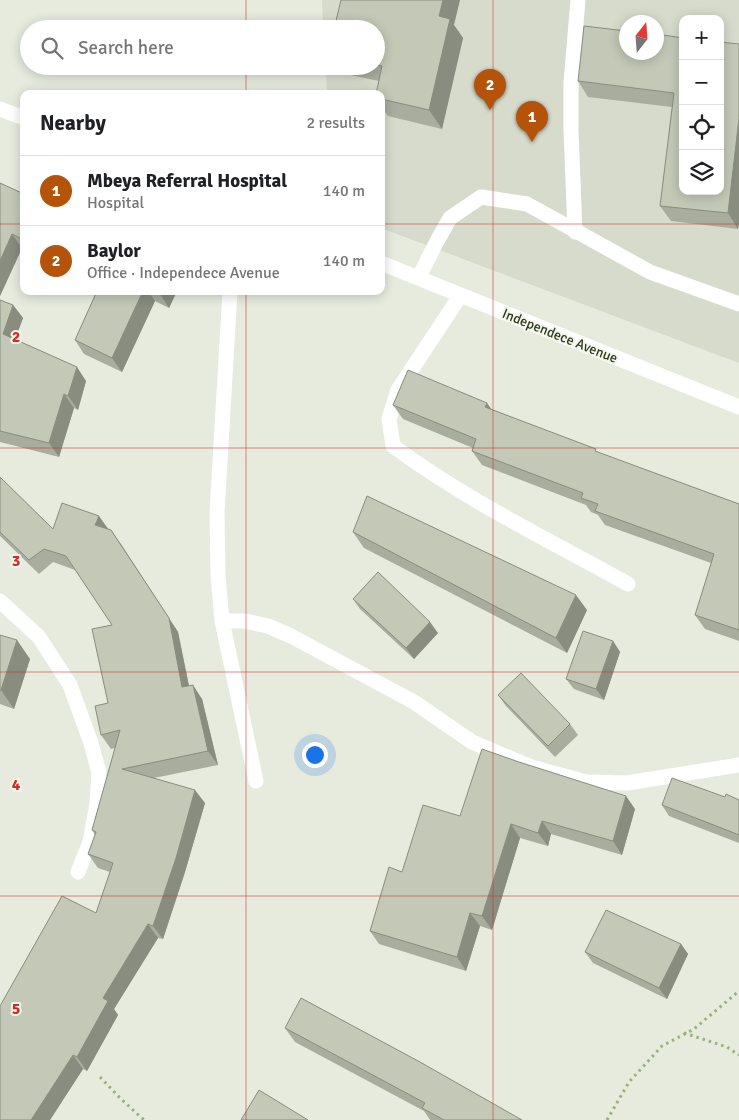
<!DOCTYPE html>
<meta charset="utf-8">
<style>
:root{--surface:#fff;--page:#f6f6f6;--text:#202124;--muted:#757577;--line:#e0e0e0;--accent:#b45309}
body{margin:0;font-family:Signika,sans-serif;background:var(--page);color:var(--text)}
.controls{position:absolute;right:15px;top:15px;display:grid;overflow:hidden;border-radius:10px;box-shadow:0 2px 12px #0003}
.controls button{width:45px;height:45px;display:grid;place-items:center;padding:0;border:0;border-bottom:1px solid var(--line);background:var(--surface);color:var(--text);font:25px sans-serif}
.compass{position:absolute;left:619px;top:15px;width:45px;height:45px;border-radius:50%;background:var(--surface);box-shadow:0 2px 12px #0003;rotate:17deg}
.you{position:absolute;left:314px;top:754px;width:18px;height:18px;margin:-12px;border:4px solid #fff;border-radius:50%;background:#1a73e8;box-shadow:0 0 0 8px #1a73e833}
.badge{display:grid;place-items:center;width:32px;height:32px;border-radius:50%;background:var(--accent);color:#fff;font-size:16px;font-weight:700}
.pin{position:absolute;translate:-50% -41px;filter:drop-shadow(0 1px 2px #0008)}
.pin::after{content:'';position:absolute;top:26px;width:18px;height:15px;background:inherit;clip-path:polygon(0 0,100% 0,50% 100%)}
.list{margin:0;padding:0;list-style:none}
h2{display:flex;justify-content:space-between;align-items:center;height:65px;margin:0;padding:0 20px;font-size:21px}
h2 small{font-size:16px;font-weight:400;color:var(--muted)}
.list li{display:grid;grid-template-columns:32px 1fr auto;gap:15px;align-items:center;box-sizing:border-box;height:70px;padding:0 20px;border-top:1px solid var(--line)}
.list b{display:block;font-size:19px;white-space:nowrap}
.list p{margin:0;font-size:16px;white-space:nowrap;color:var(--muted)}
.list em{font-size:16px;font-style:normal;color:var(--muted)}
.icon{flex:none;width:28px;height:28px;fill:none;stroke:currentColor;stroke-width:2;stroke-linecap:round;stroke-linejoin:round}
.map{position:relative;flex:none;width:739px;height:1120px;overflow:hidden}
.search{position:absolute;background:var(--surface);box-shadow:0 2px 12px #0003;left:20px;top:20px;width:365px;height:55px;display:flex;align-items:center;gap:12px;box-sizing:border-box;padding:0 18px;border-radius:28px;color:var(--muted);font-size:19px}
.panel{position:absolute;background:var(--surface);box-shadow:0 2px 12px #0003;left:20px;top:90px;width:365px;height:205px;border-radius:10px}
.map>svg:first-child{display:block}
.built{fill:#d6dbcc;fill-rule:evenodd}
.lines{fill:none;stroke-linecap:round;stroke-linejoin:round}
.path{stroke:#9ab17c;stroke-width:3;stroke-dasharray:2.5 4;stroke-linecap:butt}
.minor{stroke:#fff;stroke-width:15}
.wall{fill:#a8ad9d}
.shaded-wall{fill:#888d7f}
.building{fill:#c3c9b6;stroke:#888d7f}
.grid{fill:none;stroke:#d62828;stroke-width:1;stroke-opacity:0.55}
.labels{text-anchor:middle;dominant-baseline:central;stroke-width:4;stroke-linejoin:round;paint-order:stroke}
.street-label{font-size:14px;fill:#2e3b1e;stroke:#f5f7ee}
.grid-label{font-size:16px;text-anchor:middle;font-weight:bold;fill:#d62828;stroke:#f5f7ee;stroke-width:4;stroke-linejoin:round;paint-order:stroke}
</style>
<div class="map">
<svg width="739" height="1120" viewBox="0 0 739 1120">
<rect width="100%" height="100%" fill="#e7ebde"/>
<path class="built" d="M322,0H739V363L381,228V94H327L326,66H376V29H323ZM683,19H720V191H683ZM626,22H656V52H626Z"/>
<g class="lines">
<path class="path" d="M684,1033L727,1047L739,1055
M100,1077L121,1099L144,1120
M607,1120L629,1082L662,1046L694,1029L739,991"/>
<path class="minor" d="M0,109L24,118
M575,232L571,130V83L578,0
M381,263L739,407
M419,277L436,243L450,218L481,197L527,204L650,272L739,304
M230,291L217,513L218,575L222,621L256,781
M460,296L398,390L389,419L393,446C466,500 549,540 628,584
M0,601L39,637L70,685L91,743L99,773L97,803L90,842L78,872
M222,621H245L268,626L291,636L414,702L472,742L531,767L586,782L627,783L739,765"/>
</g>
<path class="wall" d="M454,25L463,38L442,129L388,116L381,106V94L379,81L341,73L337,66H376V29Z
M739,44L738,229L671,221L660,206L672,107L588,97L578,81Z
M0,183L24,194V249L22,248L0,296Z
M97,291H177L169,308L155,301L122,372L84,354L75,340Z
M0,300L13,305L23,318L15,339L86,381L78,410L74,408L59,457L0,442Z
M393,405L491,409L598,453L739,504V641L705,629L695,615L711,563L605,525L598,515L591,512L586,505L482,465L472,451L473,448L403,419Z
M0,477L53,529H108L121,544L178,632L189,686L202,699L218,765L154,778L205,803L185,872L163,939L158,938L114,1009L118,1015L87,1071L83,1069L50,1120L96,913L110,872L98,868L88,854L95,835L92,830L115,748L111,749L101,735L108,703L112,625L75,570L53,562L39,574L0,536Z
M353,532L587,610L567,653L364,548Z
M353,599L438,633L414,659L360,609Z
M0,635L30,659L14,709L0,704Z
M613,641L620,652L604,700L574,689L566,679Z
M498,695L570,724L578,735L555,757L506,706Z
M725,797L739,800V843L669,816L662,805Z
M635,809L622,855L551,834L548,846L520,838L492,930L480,926L466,971L379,944L370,931L402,872L460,816Z
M681,944L688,954L667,999L593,963L585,952Z
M285,1028L522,1120H430L424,1111L295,1042Z"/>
<path class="shaded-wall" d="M443,0H460L454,25L463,38L442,129L429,110L439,16Z
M739,118V223L738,229L728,213Z
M12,234L22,248L0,296V261Z
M143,291H148L155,301L122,372L112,358Z
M161,291H177L169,308L160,294Z
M13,305L23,318L12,348L3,334Z
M77,367L86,381L78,410L68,396Z
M64,394L74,408L59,457L49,443Z
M487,403L497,417L485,407Z
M99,516L109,530L95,525Z
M111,530L178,632L192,701L182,687Z
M576,595L587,610L567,653L556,638Z
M430,622L438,633L414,659L406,648Z
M17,640L30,659L14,709L1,690Z
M613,641L620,652L604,700L596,689Z
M193,685L202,699L218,765L208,751Z
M195,790L205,803L185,872L163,939L153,926Z
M626,796L635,809L622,855L613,841Z
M542,821L551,834L548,846L538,833Z
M511,824L520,838L492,930L482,916Z
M470,913L480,926L466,971L457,957Z
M148,924L158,938L114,1009L118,1015L87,1071L77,1057L103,998Z
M681,944L688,954L667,999L659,988Z
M73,1055L83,1069L50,1120H31Z"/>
<path class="building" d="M341,0H443L439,16L450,19L429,110L381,99V94H376L382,66L376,65V29H334Z
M584,26L626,31V52H656V34L683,38V191H720V42L739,44V118L728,213L660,206L674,93L578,81Z
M0,183L24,194V240L12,234L0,261Z
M97,291H143L112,358L75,340Z
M154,291H161L160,294Z
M0,300L13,305L3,334L77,367L68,396L64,394L49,443L0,431Z
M408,370L487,403L485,407L596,449L595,451L739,504V630L695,615L714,554L595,511L598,504L581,498L583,493L472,451L476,439L393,405Z
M0,477L53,529L62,503L99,516L95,525L111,530L169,618L182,687L193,685L208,751L122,769L195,790L176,858L153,926L148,924L103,998L108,1001L77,1057L73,1055L31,1120H0V1006L62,896L96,913L113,863L88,854L96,832L92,830L120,730L101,735L95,706L108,703L92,629L112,625L66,556L44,549L29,560L0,532Z
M367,496L576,595L556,638L353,532Z
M378,572L430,622L406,648L353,599Z
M583,631L613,641L596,689L566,679Z
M0,635L17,640L1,690H0Z
M521,673L570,724L548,746L498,695Z
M482,749L519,762L626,796L613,841L542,821L538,833L511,824L482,916L470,913L457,957L370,931L389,867L402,872L423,805L460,816Z
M672,778L725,797L726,794L739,800V835L724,829L662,805Z
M606,910L681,944L659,988L585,952Z
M301,998L420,1062L522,1120H444L422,1108L425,1103L285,1028Z
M259,1090L308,1120H241Z"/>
<path class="grid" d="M246,0V29M493,0V1120M246,66V94M0,224H24M381,224H739M246,291V1120M0,448H739M0,672H739M0,896H739"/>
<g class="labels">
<g class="street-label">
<text transform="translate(560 336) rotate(22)">Independece Avenue</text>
</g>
</g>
<g class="grid-label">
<text x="16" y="342">2</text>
<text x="16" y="566">3</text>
<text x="16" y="790">4</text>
<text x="16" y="1014">5</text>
</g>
</svg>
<div class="controls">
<button>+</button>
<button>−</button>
<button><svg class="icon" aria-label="locate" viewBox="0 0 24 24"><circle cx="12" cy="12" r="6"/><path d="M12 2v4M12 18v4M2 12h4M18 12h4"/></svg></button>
<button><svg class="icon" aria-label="layers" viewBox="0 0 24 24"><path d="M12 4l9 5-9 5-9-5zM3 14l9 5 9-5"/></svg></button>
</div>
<svg class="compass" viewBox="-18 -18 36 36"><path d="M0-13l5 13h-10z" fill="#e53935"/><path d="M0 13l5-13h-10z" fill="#757577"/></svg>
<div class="you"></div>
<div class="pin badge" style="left:532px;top:142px">1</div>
<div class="pin badge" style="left:490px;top:110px">2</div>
<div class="search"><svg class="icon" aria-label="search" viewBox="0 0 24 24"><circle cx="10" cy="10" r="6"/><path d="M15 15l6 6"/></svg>Search here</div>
<section class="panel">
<h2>Nearby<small>2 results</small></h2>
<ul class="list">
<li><span class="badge">1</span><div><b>Mbeya Referral Hospital</b><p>Hospital</p></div><em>140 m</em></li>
<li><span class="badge">2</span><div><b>Baylor</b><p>Office · Independece Avenue</p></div><em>140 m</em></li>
</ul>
</section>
</div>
